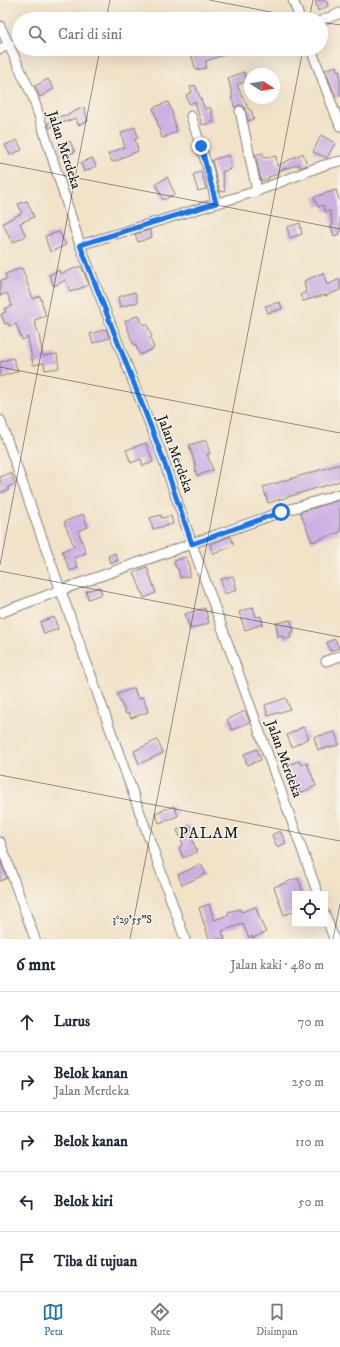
<!DOCTYPE html>
<html lang="id">
<meta charset="utf-8">
<style>
:root{--surface:#fff;--page:#f6f6f7;--text:#1f2937;--muted:#747a83;--line:#e0e1e3;--accent:#1f6fb2}
body{margin:0;font-family:"IM FELL DW Pica",serif;background:var(--page);color:var(--text)}
.controls{position:absolute;right:12px;bottom:12px;display:grid;overflow:hidden;border-radius:0px;box-shadow:0 4px 16px #0002}
.controls button{width:36px;height:36px;display:grid;place-items:center;padding:0;border:0;border-bottom:1px solid var(--line);background:var(--surface);color:var(--text);font:20px sans-serif}
.compass{position:absolute;left:244px;top:68px;width:36px;height:36px;border-radius:50%;background:var(--surface);box-shadow:0 4px 16px #0002;rotate:101deg}
.stop{position:absolute;width:12px;height:12px;margin:-9px;border:3px solid #1a73e8;border-radius:50%;background:#fff}
.stop.end{background:#1a73e8;border-color:#fff;box-shadow:0 1px 4px #0008}
.list{margin:0;padding:0;list-style:none}
h2{display:flex;justify-content:space-between;align-items:center;height:52px;margin:0;padding:0 16px;font-size:17px}
h2 small{font-size:13px;font-weight:400;color:var(--muted)}
.list li{display:grid;grid-template-columns:26px 1fr auto;gap:12px;align-items:center;box-sizing:border-box;height:60px;padding:0 16px;border-top:1px solid var(--line)}
.list b{display:block;font-size:15px;white-space:nowrap}
.list p{margin:0;font-size:13px;white-space:nowrap;color:var(--muted)}
.list em{font-size:13px;font-style:normal;color:var(--muted)}
.icon{flex:none;width:22px;height:22px;fill:none;stroke:currentColor;stroke-width:2;stroke-linecap:round;stroke-linejoin:round}
.map{position:relative;flex:none;width:340px;height:939px;overflow:hidden}
.search{position:absolute;background:var(--surface);box-shadow:0 4px 16px #0002;left:12px;right:12px;top:12px;height:44px;display:flex;align-items:center;gap:10px;box-sizing:border-box;padding:0 14px;border-radius:22px;color:var(--muted);font-size:15px}
.sheet{height:352px;background:var(--surface)}
nav{display:flex;justify-content:space-around;align-items:center;box-sizing:border-box;height:56px;border-top:1px solid var(--line);background:var(--surface);font-size:11px;color:var(--muted)}
nav a{display:grid;justify-items:center;gap:2px}
nav .on{color:var(--accent)}
.map>svg:first-child{display:block}
.building{fill:#ccafe3}
.lines{fill:none;stroke-linecap:round;stroke-linejoin:round}
.minor-casing{stroke:#867f72;stroke-width:11}
.minor{stroke:#fff;stroke-width:9}
.route{stroke:#1a73e8;stroke-width:5}
.ticks{fill:none;stroke:#1c1c1c;stroke-width:1;stroke-opacity:0.45}
.labels{text-anchor:middle;dominant-baseline:central;stroke-width:3;stroke-linejoin:round;paint-order:stroke}
.street-label{font-size:14px;fill:#1c1c1c;stroke:#f7f3e8}
.quarter-label{font-size:16px;letter-spacing:1px;fill:#1c1c1c;stroke:#f7f3e8}
.ticks-label{font-size:10px;text-anchor:middle;fill:#1c1c1c;stroke:#f7f3e8;stroke-width:3;stroke-linejoin:round;paint-order:stroke}
</style>
<div class="map">
<svg width="340" height="939" viewBox="0 0 340 939">
<rect width="100%" height="100%" fill="#f7f3e8"/>
<filter id="ink" filterUnits="userSpaceOnUse"><feTurbulence type="fractalNoise" baseFrequency=".025" numOctaves="2"/><feDisplacementMap in="SourceGraphic" scale="8" xChannelSelector="R" yChannelSelector="G"/><feConvolveMatrix kernelMatrix="1 2 1 2 8 2 1 2 1" color-interpolation-filters="sRGB"/></filter>
<filter id="wash" filterUnits="userSpaceOnUse"><feTurbulence type="fractalNoise" baseFrequency=".012" numOctaves="4" result="noise"/><feDisplacementMap in="SourceGraphic" scale="16" xChannelSelector="R" yChannelSelector="G"/><feGaussianBlur stdDeviation="0.9" result="paint"/><feColorMatrix in="noise" values="0 0 0 0 0 0 0 0 0 0 0 0 0 0 0 0 0 1.4 0 .05"/><feComposite in="paint" operator="in"/></filter>
<g filter="url(#wash)">
<rect width="100%" height="100%" fill="#f1e2c8"/>
<g id="blocks">
<path class="building" d="M315,0H326L328,6L318,11Z
M205,49H238V50L206,61V68L196,70L191,54Z
M336,66L337,71L340,70V96L336,97L325,70Z
M244,72L247,81L237,85L249,110H251L254,119L248,121L244,107L239,105L235,108L231,97H233L228,78Z
M48,79L54,89L40,97L35,86Z
M195,85L205,109L210,107L214,122L202,125L195,102L189,104L186,95L192,92L190,87Z
M168,102L172,112L177,132L162,138L153,108Z
M84,107L88,121L78,125L76,118L49,128L48,123L63,115L64,116Z
M135,127L138,138L135,139L138,151L121,158L122,159L112,162L108,154L125,147L121,133Z
M321,135L335,143L327,158L313,152Z
M17,140L22,150L10,155L5,145Z
M70,141L75,152L62,156L59,146Z
M263,153L264,158L276,156L277,166L303,153L307,165L300,168L299,164L278,171L279,174L268,177L269,179L261,181L255,155Z
M229,155L231,169L222,172L225,191L220,192L212,160Z
M92,158L96,166L84,172L81,163Z
M201,171L206,189L198,191L193,175Z
M167,177L175,194L163,200L156,184Z
M336,190L340,202V234L334,236L331,226L333,225L330,211L325,212L323,205L318,207L314,197Z
M27,201L34,217L20,223L26,236L12,243L3,223L22,213L18,204Z
M300,223L302,234L290,238L287,227Z
M150,230L152,237L138,242L135,234Z
M59,232L66,245L50,252L45,236Z
M81,266L89,285L70,292L66,280L54,286L49,275L59,270L60,274Z
M22,268L33,299L40,296L46,316L34,320L39,335L43,356L57,354L59,368L45,370L44,363L33,365L28,337L22,340L16,324L9,326L8,323L5,324L1,314L6,312L4,309L12,306L7,293L0,296V281L7,279L5,274Z
M323,273L327,285L340,279V290L325,296V295L303,301L300,295L306,292L304,281Z
M135,292L138,302L120,307L118,297Z
M280,302L282,309L268,313L265,306Z
M139,315L143,325L147,324L152,337L150,338L154,348L140,355L135,344H133L125,321Z
M106,329L109,338L93,343L90,334Z
M13,358L18,371L0,377V362Z
M206,440L210,454H207L213,470L197,476L195,468L196,467L189,445Z
M146,443L153,462L143,466L141,459L131,463L126,450Z
M340,464V481L268,503L263,487Z
M11,473L15,484L8,487L9,490L0,493V477Z
M340,500V532L312,542L300,512Z
M83,514L88,527L78,531L86,553L74,558L78,568L70,571L62,551L74,546L64,522Z
M161,515V518L171,516L173,524L153,529L150,518Z
M230,536L234,545L214,554L210,545Z
M115,553L118,561L110,563L108,556Z
M186,557L189,564L190,576L180,578L178,568H176L174,561Z
M147,567L156,593L144,598L134,572Z
M233,576L237,590L225,594L221,579Z
M100,587L102,594L88,599L86,591Z
M253,607L256,617L261,616L263,624L245,630L239,612Z
M205,608L209,623L190,629L185,614Z
M54,617L58,629L44,634L40,622Z
M291,620L294,632L290,633L291,638L283,639V636L278,637L276,623Z
M335,639L339,648L330,651L327,642Z
M134,688L138,699L143,697L148,712L131,718L129,713L126,714L117,694Z
M286,698L290,709L268,716L265,705Z
M245,711L250,722L232,730L227,720Z
M303,727L309,738L292,747L287,735Z
M335,732L339,745L318,750L314,737Z
M157,740L163,753L139,764L134,751Z
M257,749L261,760L247,765L244,754Z
M299,761L301,765L307,763L316,786L300,793L293,774L291,775L287,765Z
M174,806L178,816L159,823L155,813Z
M190,825L194,837L192,838L197,852L183,858L179,847L183,845L177,830Z
M280,831L286,843L277,847L272,835Z
M0,860L7,878L0,881Z
M201,864L206,874L182,885L178,875Z
M298,878L304,894H295V911L284,915L274,887Z
M209,904L214,920L229,915L228,912L240,909L241,912L256,907L260,920L266,932L253,938L252,936L249,938L243,924L222,931L225,939H209L199,908Z"/>
</g>
</g>
<g filter="url(#ink)">
<use href="#blocks" fill-opacity="0" stroke="#867f72" stroke-width="1"/>
<g class="lines">
<defs>
<path id="minor" d="M293,0L300,19
M321,21L340,13
M0,26L33,97L80,245L161,453L192,544L318,894
M0,49L10,44
M311,49L340,126
M269,50L272,49
M240,111L257,191
M191,116L209,172L216,203
M80,245L257,191L324,165L340,161
M0,420L185,939
M0,613L61,590L281,512L340,494
M326,661L340,656
M0,842L35,939
M325,914L334,939"/>
</defs>
<use href="#minor" class="minor-casing"/>
<use href="#minor" class="minor"/>
</g>
</g>
<g class="lines" filter="url(#ink)">
<path class="route" d="M201,146L216,203L80,245L161,453L192,544L281,512"/>
</g>
<path class="ticks" d="M209,0L307,19M106,19L110,0M309,19L313,0M321,22L340,25M0,163L340,229M0,367L340,433M0,565L100,49M0,571L340,637M0,775L340,841M130,939L303,49M333,939L340,904"/>
<g class="labels">
<g class="street-label">
<text transform="translate(64 150) rotate(72)">Jalan Merdeka</text>
<text transform="translate(175 454) rotate(70)">Jalan Merdeka</text>
<text transform="translate(284 759) rotate(70)">Jalan Merdeka</text>
</g>
<g class="quarter-label">
<text x="209" y="833">PALAM</text>
</g>
</g>
<g class="ticks-label">
<text x="132" y="923">3°29'55"S</text>
</g>
</svg>
<div class="controls">
<button><svg class="icon" aria-label="locate" viewBox="0 0 24 24"><circle cx="12" cy="12" r="6"/><path d="M12 2v4M12 18v4M2 12h4M18 12h4"/></svg></button>
</div>
<svg class="compass" viewBox="-18 -18 36 36"><path d="M0-13l5 13h-10z" fill="#e53935"/><path d="M0 13l5-13h-10z" fill="#747a83"/></svg>
<div class="stop" style="left:281px;top:512px"></div>
<div class="stop end" style="left:201px;top:146px"></div>
<div class="search"><svg class="icon" aria-label="search" viewBox="0 0 24 24"><circle cx="10" cy="10" r="6"/><path d="M15 15l6 6"/></svg>Cari di sini</div>
</div>
<section class="sheet">
<h2>6 mnt<small>Jalan kaki · 480 m</small></h2>
<ul class="list">
<li><svg class="icon" aria-label="ahead" viewBox="0 0 24 24"><path d="M12 20V5M6 11l6-6 6 6"/></svg><div><b>Lurus</b></div><em>70 m</em></li>
<li><svg class="icon" aria-label="right" viewBox="0 0 24 24"><path d="M7 20v-9h11M14 6l5 5-5 5"/></svg><div><b>Belok kanan</b><p>Jalan Merdeka</p></div><em>250 m</em></li>
<li><svg class="icon" aria-label="right" viewBox="0 0 24 24"><path d="M7 20v-9h11M14 6l5 5-5 5"/></svg><div><b>Belok kanan</b></div><em>110 m</em></li>
<li><svg class="icon" aria-label="left" viewBox="0 0 24 24"><path d="M17 20v-9H6M10 6l-5 5 5 5"/></svg><div><b>Belok kiri</b></div><em>50 m</em></li>
<li><svg class="icon" aria-label="arrive" viewBox="0 0 24 24"><path d="M6 21V4h12l-3 4 3 4H6"/></svg><div><b>Tiba di tujuan</b></div></li>
</ul>
</section>
<nav>
<a class="on"><svg class="icon" aria-label="map" viewBox="0 0 24 24"><path d="M3 6l6-2 6 2 6-2v14l-6 2-6-2-6 2zM9 4v14M15 6v14"/></svg>Peta</a>
<a><svg class="icon" aria-label="directions" viewBox="0 0 24 24"><path d="M12 3l9 9-9 9-9-9zM9 14v-3h6M13 9l2 2-2 2"/></svg>Rute</a>
<a><svg class="icon" aria-label="saved" viewBox="0 0 24 24"><path d="M7 4h10v16l-5-4-5 4z"/></svg>Disimpan</a>
</nav>
